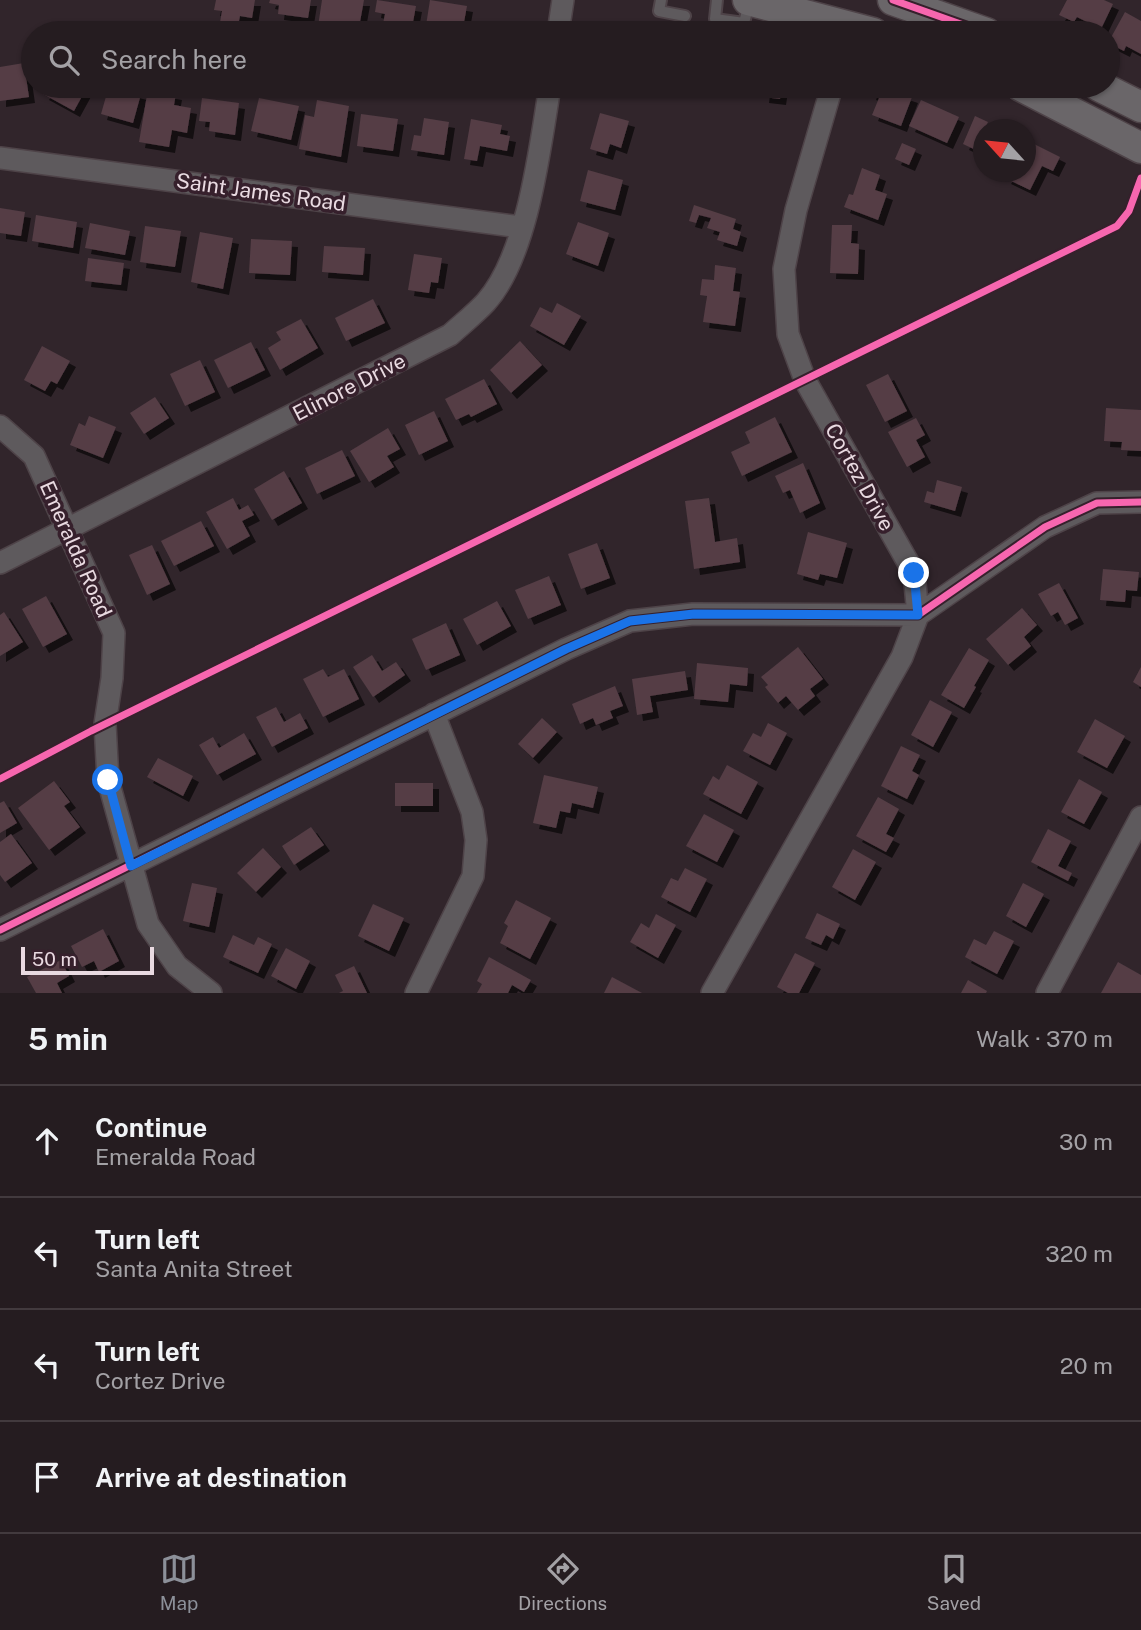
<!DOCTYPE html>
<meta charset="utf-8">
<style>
:root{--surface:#251c20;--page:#31292d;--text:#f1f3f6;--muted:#a3a1a5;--line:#423a3e;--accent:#8c9099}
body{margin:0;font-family:"Public Sans",sans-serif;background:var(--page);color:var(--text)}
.compass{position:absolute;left:973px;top:119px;width:63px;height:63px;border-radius:50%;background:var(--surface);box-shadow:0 2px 5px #0004;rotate:297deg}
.scale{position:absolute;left:21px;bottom:18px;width:133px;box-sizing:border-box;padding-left:7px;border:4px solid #e9dae1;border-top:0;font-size:19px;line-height:24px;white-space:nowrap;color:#e9dae1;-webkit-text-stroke:5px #36202c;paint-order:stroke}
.stop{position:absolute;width:21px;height:21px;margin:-16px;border:5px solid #1a73e8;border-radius:50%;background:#fff}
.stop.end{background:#1a73e8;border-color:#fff;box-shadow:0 2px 7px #0008}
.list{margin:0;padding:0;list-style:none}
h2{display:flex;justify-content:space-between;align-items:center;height:91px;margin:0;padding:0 28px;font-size:30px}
h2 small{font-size:23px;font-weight:400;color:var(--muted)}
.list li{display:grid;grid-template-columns:46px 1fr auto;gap:21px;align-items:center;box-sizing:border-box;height:112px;padding:0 28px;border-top:2px solid var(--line)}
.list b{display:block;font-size:26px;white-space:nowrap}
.list p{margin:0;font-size:23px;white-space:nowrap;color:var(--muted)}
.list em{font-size:23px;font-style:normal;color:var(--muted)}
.icon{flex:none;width:38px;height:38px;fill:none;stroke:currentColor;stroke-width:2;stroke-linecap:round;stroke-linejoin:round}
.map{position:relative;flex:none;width:1141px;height:993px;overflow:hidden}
.search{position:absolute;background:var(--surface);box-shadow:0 2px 5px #0004;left:21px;right:21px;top:21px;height:77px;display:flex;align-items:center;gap:18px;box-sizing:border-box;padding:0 24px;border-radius:38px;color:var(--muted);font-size:26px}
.sheet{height:539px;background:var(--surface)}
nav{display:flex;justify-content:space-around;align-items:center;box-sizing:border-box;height:98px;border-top:2px solid var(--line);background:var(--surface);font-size:19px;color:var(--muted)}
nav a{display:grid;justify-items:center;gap:4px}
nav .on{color:var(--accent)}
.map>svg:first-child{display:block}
.building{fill:#543d45;filter:url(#shadow)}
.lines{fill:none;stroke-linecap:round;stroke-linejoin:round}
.service-casing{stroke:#4e4348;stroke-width:14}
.minor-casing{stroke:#4e4348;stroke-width:24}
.secondary-casing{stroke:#4e4348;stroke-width:33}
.service{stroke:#5e5a5d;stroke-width:10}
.minor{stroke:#5e5a5d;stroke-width:21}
.secondary{stroke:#6a6669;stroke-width:30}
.cycleway-casing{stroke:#36202c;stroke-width:11}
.cycleway{stroke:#f766af;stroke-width:7}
.route{stroke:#1a73e8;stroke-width:9}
.labels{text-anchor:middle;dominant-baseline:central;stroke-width:7;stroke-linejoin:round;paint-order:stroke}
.street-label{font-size:21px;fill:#e9dae1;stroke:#36202c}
</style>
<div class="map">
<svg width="1141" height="993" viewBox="0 0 1141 993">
<defs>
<filter id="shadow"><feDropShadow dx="6" dy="6" stdDeviation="0" flood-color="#0009"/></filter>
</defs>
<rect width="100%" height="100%" fill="#31252b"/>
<path class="building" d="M216,0H255L252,18L240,16L237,31L219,28L222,11L214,10Z
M270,0H311L308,18L278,14L279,5L269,3Z
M322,0H364L358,33H317Z
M377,0L416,6L411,33H381L385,14L375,12Z
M430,0L467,6L462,33L425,32Z
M1067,0H1104L1113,4L1101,29L1077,17L1074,22L1059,15Z
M1125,12L1141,21V54L1126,46L1124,51L1108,43Z
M24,63L29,97L0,101V67Z
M48,86H81L86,89L74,111L43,94Z
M109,86L141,94L133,123L101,114Z
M749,86H782L780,99L763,97L764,89L749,88Z
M873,86H894L898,87L897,92L912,97L901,126L872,115L879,98L870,94Z
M148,89L176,94L174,105L191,108L187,133L172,130L169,147L139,142Z
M202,98L239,103L235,135L209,131L210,122L199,121Z
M259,98L299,106L291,140L251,131Z
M317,100L349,106L341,157L299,149L305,115L314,117Z
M921,100L959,117L947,143L909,126Z
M600,113L629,121L621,148L610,144L607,154L590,149Z
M361,114L398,119L393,151L357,146Z
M975,116L988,122L986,126L993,130H984V145L980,152L963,144Z
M424,118L449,122L444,155L411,150L414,135L421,136Z
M471,119L502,125L500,134L510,136L507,151L480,146L477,161L464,159Z
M1026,140L1060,157L1053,171L1042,166L1030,190L1005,178L1009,172H1026Z
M902,143L916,149L909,165L895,159Z
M862,168L880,175L875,190L887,194L878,220L844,207L849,194L853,195Z
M588,170L623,180L615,210L580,201Z
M694,205L736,219L733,229L741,232L737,246L717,240L720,232L707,228L711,218L699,215L696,223L689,221Z
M0,208L25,212L21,236L0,233Z
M36,215L77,222L73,248L32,241Z
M578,222L609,233L598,266L566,254Z
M90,223L130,231L125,255L85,248Z
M832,225H852L851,243L859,244L858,274L830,273Z
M145,226L181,231L175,267L140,262Z
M200,232L233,238L223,289L191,282Z
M251,239L292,241L290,275L249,273Z
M324,246L365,248L363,275L322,272Z
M414,254L442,258L438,283L431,282L429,293L408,290Z
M88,258L124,263L121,285L85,281Z
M715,265L736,268L733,291L740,292L735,326L703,322L707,296L700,295L702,279L714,280Z
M373,299L385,323L346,341L335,318Z
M557,303L581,316L564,345L530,326L540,307L552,313Z
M301,319L318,348L280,370L268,348L281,340L276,332Z
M520,341L542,365L511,393L490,370Z
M251,342L265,370L228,388L214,360Z
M42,346L70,361L57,384L51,381L45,391L24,380Z
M200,360L215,392L185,406L170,374Z
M888,374L907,411L885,422L866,385Z
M484,379L497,404L471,417L469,414L456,420L445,399Z
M155,397L169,418L144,434L130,413Z
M1106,408L1141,410V451L1121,450L1122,442L1104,441Z
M434,411L448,441L419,455L405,425Z
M89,416L116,427L103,458L70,445L79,423L85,426Z
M775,417L792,452L742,476L731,452L750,443L745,432Z
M916,418L925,435L916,440L925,457L907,467L888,432Z
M388,428L400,449L387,456L394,467L369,482L350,451Z
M342,450L355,476L317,494L305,468Z
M803,463L820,503L800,513L790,490L783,493L775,476Z
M284,471L302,503L272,520L254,489Z
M937,480L962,487L955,511L924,502L927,491L934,493Z
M233,498L239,510L248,505L254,515L242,521L250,536L227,549L206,512Z
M709,498L715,542L737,538L740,562L694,569L685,501Z
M201,521L214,546L174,566L161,541Z
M808,532L847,543L837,578L820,574L818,580L797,574Z
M597,543L610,578L581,589L568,554Z
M152,545L170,584L147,595L129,555Z
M1103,569L1139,572L1137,591L1126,590L1125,602L1100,600Z
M549,576L561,605L528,619L515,590Z
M1059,583L1078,618L1065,625L1058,612L1051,616L1038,594Z
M46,596L67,634L43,647L22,609Z
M497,601L511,626L477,645L463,619Z
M1022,608L1037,625L1024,637L1031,646L1008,665L986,639Z
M4,612L23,642L0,656V615Z
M446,623L460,655L426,670L412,639Z
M798,647L823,679L810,689L815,696L798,710L786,696L778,703L765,687L768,685L761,677Z
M969,648L989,660L974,686L976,687L964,708L941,695Z
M372,655L382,671L396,662L405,675L373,697L353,667Z
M697,663L748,668L747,686L730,684L728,702L694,699Z
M1141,667V687L1133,682Z
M323,669L328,677L344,669L359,699L323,717L303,679Z
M685,671L688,690L650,696L653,712L637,715L632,679Z
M615,686L623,706L610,711L613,718L596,725L593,718L580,724L572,704Z
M930,700L952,712L933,747L911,735Z
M276,707L284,722L300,713L308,728L272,747L256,717Z
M542,718L557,732L533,758L518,744Z
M1095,719L1125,736L1107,768L1077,752Z
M768,723L787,733L770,765L743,751L753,733L761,737Z
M244,733L256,754L217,775L199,745L213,737L219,748Z
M901,746L920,755L912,771L919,775L907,799L881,786Z
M158,758L193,776L183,796L147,777Z
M727,765L758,782L741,814L703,794L713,776L719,780Z
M544,775L598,787L593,808L572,803L570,813L560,811L556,828L533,823Z
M1079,779L1102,792L1084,824L1061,812Z
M54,781L70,802L64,806L80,827L49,850L18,808Z
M395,783H433V806H395Z
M878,797L899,809L886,834L894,838L886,852L856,836Z
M4,801L17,823L0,833V803Z
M704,814L734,830L717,862L686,846Z
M311,827L324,845L294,865L282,846Z
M1048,829L1071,841L1058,866L1072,873L1068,881L1031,862Z
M11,834L32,863L5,882L0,875V842Z
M263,848L281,867L256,892L237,873Z
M853,849L876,862L855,900L832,887Z
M685,868L707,879L690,912L661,897L671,878L678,881Z
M192,883L217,888L209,927L183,921Z
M1023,883L1044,894L1026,927L1006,916Z
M516,900L551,918L530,959L500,943L508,926L504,923Z
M373,904L404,918L389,951L358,936Z
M817,913L840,924L833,939L826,935L821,945L805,938Z
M656,914L676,925L658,958L630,942L641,923L649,928Z
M103,929L119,961L99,972L94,961L82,967L71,946Z
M994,931L1014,941L997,974L965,957L974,939L986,945Z
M233,935L254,945L258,937L272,944L258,973L223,957Z
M286,948L310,961L296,989L271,976Z
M795,953L815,963L799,993H788L777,987Z
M489,957L531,980L524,992L512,985L508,993H477L482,984L477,981Z
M61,960L69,976L57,983L62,993H36L27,977Z
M1118,962L1141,975V993H1101Z
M354,966L367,993H339L343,991L335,975Z
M612,977L642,993H604Z
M968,980L987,991L986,993H961Z"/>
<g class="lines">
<defs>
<path id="service" d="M661,0L659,11L685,16
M717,0L715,19L744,23L749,3"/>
<path id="minor" d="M558,33L563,0
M0,158L521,227
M0,426L34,456L114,633L112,678L105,724L108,780L148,924L177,966L211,993
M0,563L450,335C462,324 475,314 486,302C528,255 540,147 550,86
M0,930L566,649L630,621L693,614L918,615L1045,527L1097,503L1141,502
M416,993L473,876L476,840L472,812L434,714
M712,993L902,657L918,615L914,573L805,380L788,334L784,269L796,210L832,86
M1047,993L1141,817"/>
<path id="secondary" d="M748,0L873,33
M893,0L986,33
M1021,86L1141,148
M1099,86L1141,107"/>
</defs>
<use href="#service" class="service-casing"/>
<use href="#minor" class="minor-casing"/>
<use href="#secondary" class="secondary-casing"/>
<use href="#service" class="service"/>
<use href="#minor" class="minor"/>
<use href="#secondary" class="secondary"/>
<defs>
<path id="cycleway" d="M893,0L986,33
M0,779L91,731L1117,226L1129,211L1141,178
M0,930L566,649L630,621L693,614L918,615L1045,527L1097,503L1141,502"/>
</defs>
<use href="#cycleway" class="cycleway-casing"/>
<use href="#cycleway" class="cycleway"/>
</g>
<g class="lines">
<path class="route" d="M108,780L131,866L566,649L630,621L694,614L918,615L914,573"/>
</g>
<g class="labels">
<g class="street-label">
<text transform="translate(261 192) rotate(8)">Saint James Road</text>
<text transform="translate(349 387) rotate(-27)">Elinore Drive</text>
<text transform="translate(860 477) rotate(61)">Cortez Drive</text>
<text transform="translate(76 549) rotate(66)">Emeralda Road</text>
</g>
</g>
</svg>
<svg class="compass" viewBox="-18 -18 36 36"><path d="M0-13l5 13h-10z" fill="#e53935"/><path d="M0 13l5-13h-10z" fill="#a3a1a5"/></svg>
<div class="scale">50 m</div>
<div class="stop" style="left:108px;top:780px"></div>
<div class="stop end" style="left:914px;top:573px"></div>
<div class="search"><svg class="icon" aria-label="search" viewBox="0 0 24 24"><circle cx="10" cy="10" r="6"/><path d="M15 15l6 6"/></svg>Search here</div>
</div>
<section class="sheet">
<h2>5 min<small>Walk · 370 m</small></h2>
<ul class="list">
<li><svg class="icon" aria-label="ahead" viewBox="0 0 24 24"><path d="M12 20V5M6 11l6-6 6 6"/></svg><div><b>Continue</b><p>Emeralda Road</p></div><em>30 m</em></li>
<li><svg class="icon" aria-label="left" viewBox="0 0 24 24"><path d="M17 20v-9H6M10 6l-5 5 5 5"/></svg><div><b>Turn left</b><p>Santa Anita Street</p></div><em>320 m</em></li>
<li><svg class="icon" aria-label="left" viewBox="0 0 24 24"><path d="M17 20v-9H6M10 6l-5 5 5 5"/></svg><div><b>Turn left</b><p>Cortez Drive</p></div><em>20 m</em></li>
<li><svg class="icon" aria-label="arrive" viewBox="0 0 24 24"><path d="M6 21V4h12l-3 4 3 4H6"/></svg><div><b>Arrive at destination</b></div></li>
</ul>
</section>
<nav>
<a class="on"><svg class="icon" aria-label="map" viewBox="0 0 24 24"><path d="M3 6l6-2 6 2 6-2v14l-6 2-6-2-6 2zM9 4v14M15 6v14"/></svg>Map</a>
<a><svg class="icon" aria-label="directions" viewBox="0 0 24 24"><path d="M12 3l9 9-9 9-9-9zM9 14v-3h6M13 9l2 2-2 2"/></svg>Directions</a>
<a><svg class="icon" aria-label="saved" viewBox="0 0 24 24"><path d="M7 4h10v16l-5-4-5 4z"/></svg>Saved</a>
</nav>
